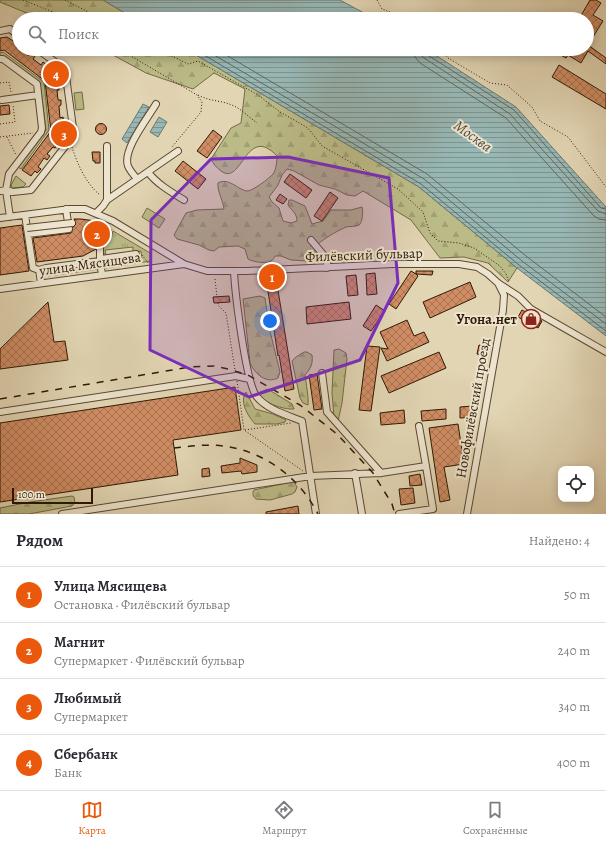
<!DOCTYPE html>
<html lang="ru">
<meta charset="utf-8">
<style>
:root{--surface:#fff;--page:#f2f2f3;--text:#2b2b33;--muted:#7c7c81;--line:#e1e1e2;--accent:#ea580c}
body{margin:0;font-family:Alegreya,serif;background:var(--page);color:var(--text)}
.controls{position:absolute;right:12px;bottom:12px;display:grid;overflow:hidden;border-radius:8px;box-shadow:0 2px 10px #0003}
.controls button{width:36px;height:36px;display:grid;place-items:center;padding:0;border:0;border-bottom:1px solid var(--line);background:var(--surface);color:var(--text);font:20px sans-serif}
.scale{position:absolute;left:12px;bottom:10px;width:81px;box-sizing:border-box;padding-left:4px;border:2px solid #2f1904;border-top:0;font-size:11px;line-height:14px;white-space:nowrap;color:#2f1904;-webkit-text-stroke:3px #ece4ce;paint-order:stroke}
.you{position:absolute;left:270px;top:321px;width:14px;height:14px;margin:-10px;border:3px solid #fff;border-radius:50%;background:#1a73e8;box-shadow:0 0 0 6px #1a73e833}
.badge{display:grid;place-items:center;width:26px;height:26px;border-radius:50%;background:var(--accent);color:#fff;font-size:13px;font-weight:700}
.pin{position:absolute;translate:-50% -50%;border:2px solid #fff;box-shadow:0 1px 4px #0006}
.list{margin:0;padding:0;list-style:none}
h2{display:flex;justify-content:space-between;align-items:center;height:52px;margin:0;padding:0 16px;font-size:17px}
h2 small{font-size:13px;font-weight:400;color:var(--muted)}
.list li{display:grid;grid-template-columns:26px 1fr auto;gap:12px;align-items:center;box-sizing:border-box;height:56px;padding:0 16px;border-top:1px solid var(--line)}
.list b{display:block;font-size:15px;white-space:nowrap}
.list p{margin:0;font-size:13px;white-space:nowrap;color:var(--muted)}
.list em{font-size:13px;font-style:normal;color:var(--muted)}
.icon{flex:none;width:22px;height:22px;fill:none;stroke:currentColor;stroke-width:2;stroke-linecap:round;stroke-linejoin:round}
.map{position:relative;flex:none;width:606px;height:514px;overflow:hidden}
.search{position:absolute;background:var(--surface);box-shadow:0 2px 10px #0003;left:12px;right:12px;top:12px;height:44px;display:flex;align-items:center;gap:10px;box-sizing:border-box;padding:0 14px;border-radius:22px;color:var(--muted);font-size:15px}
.sheet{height:276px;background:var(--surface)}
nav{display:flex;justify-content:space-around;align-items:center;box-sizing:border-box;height:56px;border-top:1px solid var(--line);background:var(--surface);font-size:11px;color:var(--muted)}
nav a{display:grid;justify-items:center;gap:2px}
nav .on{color:var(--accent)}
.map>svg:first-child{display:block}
.grass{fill:url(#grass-tufts);stroke:#756a46}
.forest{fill:url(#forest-firs);stroke:#756a46}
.park{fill:#bbbb87;stroke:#756a46}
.water{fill:url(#water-rules);stroke:#6d786e}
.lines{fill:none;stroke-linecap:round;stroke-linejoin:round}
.shore{stroke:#63685c;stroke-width:1}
.building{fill:url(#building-cross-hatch);stroke:#2f1904}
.minor-casing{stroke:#5c4830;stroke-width:8}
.path{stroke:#2f1904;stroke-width:1;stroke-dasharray:1 2;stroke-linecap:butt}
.minor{stroke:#ece4ce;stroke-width:6}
.rail{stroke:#2f1904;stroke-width:1.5;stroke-dasharray:7 7;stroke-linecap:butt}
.minor-bridge-casing{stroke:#5c4830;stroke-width:8;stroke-linecap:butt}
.minor-bridge{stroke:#ece4ce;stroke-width:6}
.marked{fill:#7b2cbf;fill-opacity:0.2;stroke:#7b2cbf;stroke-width:3;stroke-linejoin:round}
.labels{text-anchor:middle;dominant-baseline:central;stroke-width:4;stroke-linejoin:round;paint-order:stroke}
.street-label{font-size:14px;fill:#2f1904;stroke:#ece4ce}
.poi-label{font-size:14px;font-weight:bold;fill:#2f1904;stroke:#ece4ce;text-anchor:end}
.water-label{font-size:15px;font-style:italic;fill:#4e4839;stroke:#ece4ce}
</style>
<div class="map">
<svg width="606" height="514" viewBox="0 0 606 514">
<defs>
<pattern id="grass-tufts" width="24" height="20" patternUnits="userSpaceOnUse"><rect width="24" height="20" fill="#bbbb87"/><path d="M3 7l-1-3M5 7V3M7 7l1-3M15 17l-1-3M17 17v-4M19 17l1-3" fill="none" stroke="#a1a073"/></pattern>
<pattern id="forest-firs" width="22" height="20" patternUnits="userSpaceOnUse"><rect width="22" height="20" fill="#bbbb87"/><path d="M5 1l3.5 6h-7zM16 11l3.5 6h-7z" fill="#a1a073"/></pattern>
<pattern id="water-rules" width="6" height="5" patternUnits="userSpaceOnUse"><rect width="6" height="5" fill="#97b7b5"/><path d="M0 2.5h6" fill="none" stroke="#7c9491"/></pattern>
<pattern id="building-cross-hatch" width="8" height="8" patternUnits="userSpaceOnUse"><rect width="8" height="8" fill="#d08d64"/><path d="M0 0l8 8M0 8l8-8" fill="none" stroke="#a97250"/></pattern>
</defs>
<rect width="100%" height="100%" fill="#e2d5b3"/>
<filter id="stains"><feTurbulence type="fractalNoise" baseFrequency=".005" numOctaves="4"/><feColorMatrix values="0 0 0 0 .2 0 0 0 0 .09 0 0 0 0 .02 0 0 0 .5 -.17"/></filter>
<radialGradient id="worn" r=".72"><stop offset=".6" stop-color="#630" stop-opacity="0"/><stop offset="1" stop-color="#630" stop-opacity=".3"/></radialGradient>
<path class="grass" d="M3,52L44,82L49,130L21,169L18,167L46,130L40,84L3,56H0V53Z
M16,176L26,184L23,187L12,188L11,185Z
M113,231L150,253L151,261L105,268L104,260H107L108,264L142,260L141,251L133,252V247L105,250L106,254H104L103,248L109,242Z
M98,264L99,269L48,276L47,270Z"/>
<path class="forest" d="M0,0H103L135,19H41L0,2Z
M102,49H186L419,187L517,268L508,282L488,263L464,257L440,258L411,220L363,191L355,196L347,195L335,189L319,185L294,171L287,169L282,175L278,185L269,197L272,202L279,208L283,221L291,223L297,221C297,213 292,211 288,205L289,200H292L305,206L312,224L323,221L331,210H351L362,207C363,211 363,222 359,225C355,227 350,226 346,227C337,231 321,240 315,247C316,254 313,258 307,261L291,260L281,256H275C274,258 273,260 271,261C266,264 253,262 248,259L245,249L238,246L219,247L214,251L209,250L199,245L177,239L174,235L186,213L197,210L224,209C223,200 217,191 218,183C229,177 238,190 247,191C251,192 270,178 273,174C276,170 277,162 277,156C246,123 242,187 221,171C217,168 213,164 211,159L231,128L241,123L245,89L214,73L193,89L146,73Z
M260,296L265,298L269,327L280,372L278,378C266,384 255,374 250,363L243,299Z
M339,349L346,353L347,359L342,403L338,421L334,417L332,393L334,350Z
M304,352H307L312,355C313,364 311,368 305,375C306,382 309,400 308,405L303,403L300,398L292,361L296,357Z
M268,389L292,404L294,409C285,410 262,403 258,394L260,392Z
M246,392L255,409L273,414L286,420L285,422L277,424H255C248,416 239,402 246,392Z
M291,482H294L297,487L295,492L292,494L270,500L256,499C253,497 252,493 254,490Z
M72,496L74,497L75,503L72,506L29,514H0V508L30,502Z"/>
<path class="park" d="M82,92L84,109L76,110L74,93Z
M147,208L165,219L159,228L142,217Z"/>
<path class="water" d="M103,0H340L375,19H135Z
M186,49H426L516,107L606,207V336L517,268L419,187Z
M143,104L149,107L127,143L122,139Z
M159,117L167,122L158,137L150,132Z"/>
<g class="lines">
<path class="shore" d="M194,49L421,184L519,265L606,331
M204,49L424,179L522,261L606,324
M216,49L427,174L526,256L606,317
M413,49L415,57L420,63L506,118L594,216L599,219L606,220
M419,49L420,54L424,58L510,114L598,211L606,214
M424,49L426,54L514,110L601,208L606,209"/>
</g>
<path class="building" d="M590,0H596L601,3L593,15L603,21L588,45L606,58V64L588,51L581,63L568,55L566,58L557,53L560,49H587V19H579Z
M7,37L19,45V49L29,56L30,53L35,56L33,59L41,65L43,62L57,73L59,90H57L58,100H61V105L59,106L60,118L63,117L65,134L55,148L53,147L47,154L50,156L47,160L44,158L38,167L41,169L37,173L35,171L31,176L22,170L51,131L45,81L4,50L0,51V38Z
M559,65L606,94V109L552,77Z
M9,105L10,114L0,115V106Z
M95.5 129a5.5 5.5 0 1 1 11 0a5.5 5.5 0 1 1-11 0Z
M213,130L222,137L207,158L197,151Z
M92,152H100V163H95V161H93Z
M183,161L206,179L198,189L175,171Z
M290,174L312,190L306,198L284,182Z
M330,192L338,198L322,221L314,216Z
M280,194L287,199L283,204L276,200Z
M74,219H81L95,221V225L103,229L106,233V241L103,244H97L96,249L83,256L37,262L33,238L71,233L73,227L76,224Z
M22,225L29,271L0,275V228Z
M411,271L416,274V271H433L432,275L416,274L418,276L396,309L389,304Z
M375,273L377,294L367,295L366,274Z
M356,275L358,295L348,296L346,276Z
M470,282L476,297L430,318L423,302Z
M277,284L294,389L285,391L279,355L278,356L267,285Z
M229,296L230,302L214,303L213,297Z
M48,302L54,342L65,341L68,360L0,369V349Z
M349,302L351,319L307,324L306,307Z
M376,305L385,311L371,331L363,326Z
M522,310L542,321L538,328L518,317Z
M407,320L414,336L424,332L429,342L387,361L381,348L388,349L380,332Z
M479,345L487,347L486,356L477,354Z
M367,346L380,347L371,411L359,410Z
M439,352L446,368L389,393L381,376Z
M317,374L322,409L314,410L309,375Z
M235,387L241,430L173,440L178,475L0,502V423Z
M473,406L474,417L460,418V407Z
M446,409V419L422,421L421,411Z
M404,410L405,423L381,425L380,413Z
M458,424L464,464L444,467L450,500L440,502L429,428Z
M240,458L257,465V472L242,474L241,471L222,473L221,466L240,463Z
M209,468L210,476L202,477V469Z
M420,474L422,485L410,486L409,476Z
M413,488L415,503L401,505L399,489Z
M298,506L299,514H266V512Z"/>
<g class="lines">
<defs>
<path id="minor" d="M0,31L10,29L19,36
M0,59H3L37,84L42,128L41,132L9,174L6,190L10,217
M2,100L38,95
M148,172C157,184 171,192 184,200
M137,179C134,175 130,171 128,166C122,150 148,118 156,104
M0,191L6,190L13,192L31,190L74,135L65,69L37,49
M107,200V146
M96,213L103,206L107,200L178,151
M25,215L33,268L39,270L41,283
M0,218L70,209H85L113,221L184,264L207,271H247L393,264H459L477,267L488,274L498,283L518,296L531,309L606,352
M28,234L69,229L66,209
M311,240L327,259V268
M100,248V261
M101,259L136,254
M39,270L46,268L100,261L102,275
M234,271C235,292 246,385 257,397C268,410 287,415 302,421L316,514
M0,289L184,264
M322,373L327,412L381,473
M0,412L236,376L249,379
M419,426L426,466
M355,473L362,514
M62,514L311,476L381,473L426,466L433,509L399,514
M467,514L503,310L504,295L498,283"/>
</defs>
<use href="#minor" class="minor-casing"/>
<path class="path" d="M23,0L53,12L66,19
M65,0L102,19
M377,0L382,9L398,15L404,19
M28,49L32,52
M119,49L197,95L202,102L201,112L172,147
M158,49L188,64L198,61L258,95L280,112L308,128L322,146L398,189L423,212L430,233L438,241L459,243L474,248L500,266L506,274L509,282
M440,49L448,58L490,83L507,85L532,107L540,121L568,137L606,187
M129,54L138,49
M0,83L9,82L11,92
M198,95C211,102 222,100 234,106C241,109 250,118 257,123
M0,124L15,122L13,105
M0,137L33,133
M7,137L16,155
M72,147C77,163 86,184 100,195
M105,244L110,235L112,229
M142,255L149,264
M215,279L217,297
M218,303V305L226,313L235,370
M237,381L244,430L303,471
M245,430L291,423"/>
<use href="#minor" class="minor"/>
<path class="rail" d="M0,399L190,367L214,366L232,370L248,375L300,405L337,434L373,473L392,504L395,514
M174,448C190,446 207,444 223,446C264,451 299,477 318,514"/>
<defs>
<path id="minor-bridge" d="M27,228L72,223"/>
</defs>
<use href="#minor-bridge" class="minor-bridge-casing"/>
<use href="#minor-bridge" class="minor-bridge"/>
</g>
<path class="marked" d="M288,157L389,178L398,283L360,360L249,397L150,350L151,220L211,159Z"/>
<defs>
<symbol id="shop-ring" viewBox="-11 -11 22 22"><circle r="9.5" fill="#ece4ce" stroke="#8f2418" stroke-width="1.5"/><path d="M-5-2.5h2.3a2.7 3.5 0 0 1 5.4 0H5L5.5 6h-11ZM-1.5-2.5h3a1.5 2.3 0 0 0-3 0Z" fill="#8f2418"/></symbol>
</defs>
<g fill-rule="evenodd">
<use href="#shop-ring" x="520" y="308" width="22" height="22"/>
</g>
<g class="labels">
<g class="street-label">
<text transform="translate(364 255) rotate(-2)">Филёвский бульвар</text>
<text transform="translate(90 264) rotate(-8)">улица Мясищева</text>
<text transform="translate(473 408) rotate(-80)">Новофилёвский проезд</text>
</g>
<g class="poi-label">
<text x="517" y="319">Угона.нет</text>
</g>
<g class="water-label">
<text transform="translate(473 136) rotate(36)">Москва</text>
</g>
</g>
<rect width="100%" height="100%" filter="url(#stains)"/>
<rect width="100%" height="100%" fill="url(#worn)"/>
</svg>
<div class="controls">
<button><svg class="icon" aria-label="locate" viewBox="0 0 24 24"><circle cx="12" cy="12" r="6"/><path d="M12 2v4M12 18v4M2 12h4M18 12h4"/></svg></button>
</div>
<div class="scale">100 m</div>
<div class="you"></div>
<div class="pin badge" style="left:272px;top:277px">1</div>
<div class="pin badge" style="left:97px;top:234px">2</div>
<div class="pin badge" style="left:64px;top:134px">3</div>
<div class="pin badge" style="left:56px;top:74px">4</div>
<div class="search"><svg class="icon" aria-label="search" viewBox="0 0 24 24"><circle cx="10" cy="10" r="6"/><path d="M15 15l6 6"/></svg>Поиск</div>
</div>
<section class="sheet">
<h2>Рядом<small>Найдено: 4</small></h2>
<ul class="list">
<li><span class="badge">1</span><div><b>Улица Мясищева</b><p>Остановка · Филёвский бульвар</p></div><em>50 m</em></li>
<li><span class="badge">2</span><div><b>Магнит</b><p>Супермаркет · Филёвский бульвар</p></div><em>240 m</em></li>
<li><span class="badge">3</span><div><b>Любимый</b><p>Супермаркет</p></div><em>340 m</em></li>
<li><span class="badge">4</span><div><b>Сбербанк</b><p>Банк</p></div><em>400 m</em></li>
</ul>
</section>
<nav>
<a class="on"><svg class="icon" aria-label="map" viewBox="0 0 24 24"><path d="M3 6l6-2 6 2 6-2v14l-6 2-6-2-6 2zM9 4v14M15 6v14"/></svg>Карта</a>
<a><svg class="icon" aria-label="directions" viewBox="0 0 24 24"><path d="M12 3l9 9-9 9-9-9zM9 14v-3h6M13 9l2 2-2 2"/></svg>Маршрут</a>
<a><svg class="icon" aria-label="saved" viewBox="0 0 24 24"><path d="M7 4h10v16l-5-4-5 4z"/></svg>Сохранённые</a>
</nav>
